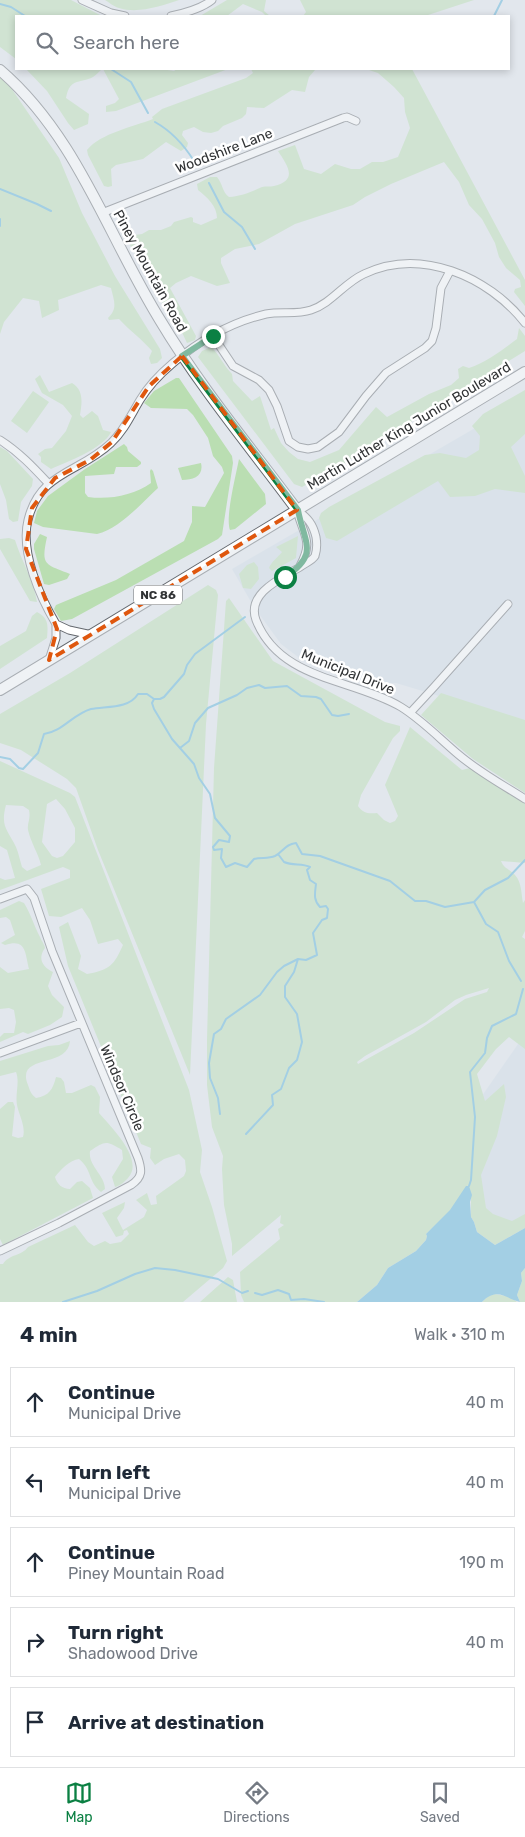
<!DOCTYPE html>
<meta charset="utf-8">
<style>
:root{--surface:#fff;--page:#f2f2f3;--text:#1f2937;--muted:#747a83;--line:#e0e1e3;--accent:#0b8043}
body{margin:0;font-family:Rubik,sans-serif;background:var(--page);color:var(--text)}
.stop{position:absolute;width:15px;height:15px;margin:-11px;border:4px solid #0b8043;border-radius:50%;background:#fff}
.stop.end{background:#0b8043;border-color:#fff;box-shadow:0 1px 5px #0008}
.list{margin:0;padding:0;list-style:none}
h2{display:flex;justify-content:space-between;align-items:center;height:65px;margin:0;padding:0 20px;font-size:21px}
h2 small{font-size:16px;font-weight:400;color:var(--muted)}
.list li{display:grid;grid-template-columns:32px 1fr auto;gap:15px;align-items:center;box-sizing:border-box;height:70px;margin:0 10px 10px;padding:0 10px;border:1px solid var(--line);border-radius:0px}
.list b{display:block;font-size:19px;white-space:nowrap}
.list p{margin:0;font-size:16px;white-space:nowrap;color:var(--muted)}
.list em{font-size:16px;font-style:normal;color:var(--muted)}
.icon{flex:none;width:28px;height:28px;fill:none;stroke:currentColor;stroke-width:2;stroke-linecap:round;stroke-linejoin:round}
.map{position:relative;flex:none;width:525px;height:1302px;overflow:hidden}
.search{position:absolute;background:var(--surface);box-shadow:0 2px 8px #0003;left:15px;right:15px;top:15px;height:55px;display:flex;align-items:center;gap:12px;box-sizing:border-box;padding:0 18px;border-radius:0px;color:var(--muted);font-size:19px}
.sheet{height:465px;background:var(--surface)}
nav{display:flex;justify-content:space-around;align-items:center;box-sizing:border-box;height:70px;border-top:1px solid var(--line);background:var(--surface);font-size:14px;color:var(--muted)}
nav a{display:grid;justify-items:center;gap:2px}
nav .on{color:var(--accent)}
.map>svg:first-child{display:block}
.built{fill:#d1dce7}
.green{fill:#badeb2;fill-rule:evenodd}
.water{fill:#58b1d9}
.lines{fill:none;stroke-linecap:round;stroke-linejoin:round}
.stream{stroke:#58b1d9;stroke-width:2}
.street-casing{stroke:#64686e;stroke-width:9}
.secondary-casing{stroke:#64686e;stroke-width:12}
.primary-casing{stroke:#64686e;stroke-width:12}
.street{stroke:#fff;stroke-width:7}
.secondary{stroke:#fff;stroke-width:10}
.primary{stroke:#fff;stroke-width:10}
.route{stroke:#0b8043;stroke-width:6}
.marked{fill:none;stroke:#df570e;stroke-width:4;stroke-dasharray:10 6;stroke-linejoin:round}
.labels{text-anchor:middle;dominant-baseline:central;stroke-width:5;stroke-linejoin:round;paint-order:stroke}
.shield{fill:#fff;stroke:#6f7072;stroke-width:1}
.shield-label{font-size:12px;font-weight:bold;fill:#313335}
.street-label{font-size:14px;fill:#313335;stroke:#fff}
</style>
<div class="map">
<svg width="525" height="1302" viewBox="0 0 525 1302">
<rect width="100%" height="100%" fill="#e2e7ed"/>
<path class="built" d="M525,399V722L396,683H370L319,668L302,660L281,644L254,607L232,569Z
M525,1034V1228L484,1237L468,1116Z"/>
<path class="green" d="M0,0H71L102,16H16V59L0,47Z
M105,0H179C161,6 138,14 119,8C114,7 109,2 105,0Z
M227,0H266L264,11L270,16H266L262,12L243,4L227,16H200Z
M300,0H474L425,16H303L306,12Z
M26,69H102C100,71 96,75 93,77C80,84 70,77 66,98L89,114L88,124L74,130L68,123L47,91Z
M103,69H161L174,71L177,69H228L116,111L106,112V106L115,103L119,99Z
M251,69H323L315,70L309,77L305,92L292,90L264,108L247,107L246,114L242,118L223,126L218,131L211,133L203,132L194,127L183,131L182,135L188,143L187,147L181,151L166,142L143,159L116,165L111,169L112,186L108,187L104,186L88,155L87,150C101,133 133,127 153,119L152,117L162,109L246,78L253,73Z
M366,69H412L525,280V306L514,292L515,289L521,287L520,280L506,268L499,257L495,243L482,219L469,205L459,182L444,162L391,184L365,197L353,205L295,224L259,244L235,249L221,258V263L230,283L217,286L191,276L176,283L170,288L196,336L195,340L187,343L179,326L160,299L140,263L118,223L120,222L128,234L135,235L142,234L149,230H161L171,226L174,222L191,217L193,218V222L201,225L217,218C217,206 207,197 198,190L197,184L210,177H217C223,184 222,192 229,197C242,196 251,192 262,187C266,186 270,187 274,186C299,180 287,165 278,151L295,145L304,169L321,174L335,164L351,169H360L372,162H383L398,157L410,128L405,112L404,98L394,87L378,73Z
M0,78L7,82L59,158L82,213L115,276L160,349L162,358L157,363L151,364L149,358L152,351C142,339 130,331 119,319L109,320L108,318C118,308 114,301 111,288L101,285L58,300L59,310L42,318L39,301L23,298L4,322L0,334Z
M519,328L525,336V351L337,468L302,487L294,484L198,357L202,351L211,347C219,354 224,366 232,374L233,381L252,401L260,396L271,430L274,428L281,443L289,452L298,459L310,462L339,450L376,407L387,417L429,394L451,385L459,378L458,369L463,366L469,368C487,362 502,350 517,339Z
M40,375L49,392L72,383C84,390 82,403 80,415L83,418L92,411L98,416L103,430L111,432C104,448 67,462 51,469L41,462V457L38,454L45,449L52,448L66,431L72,416L63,405L42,393L35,379Z
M176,378H179L232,456L233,463L222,535L218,539L72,619L61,621L54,609L56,605L116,580L184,541L192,522V506L205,507L224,473L222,467L213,456L208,438L193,415L187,409L151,408L144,403L154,391Z
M525,390V434L511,447L525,476V493L495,489L475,496L450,497L438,481L337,541L326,538L319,518L321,513L329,507L425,455L440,453L466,458L479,450L480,436L472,426L483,414Z
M33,391L49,402L27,433L11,421Z
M124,444L127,447L128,451L141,462V464L137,467H116L114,474L85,476V493L88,497C110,500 134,495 151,483L150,471L151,469L153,471L158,488C141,504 119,529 97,534L43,527L34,523L37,511L48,496L85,469Z
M0,447L7,451L33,479L32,486L21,502L18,521L13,522L9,519L6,500L0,484Z
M239,459L265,494L266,504L235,529L230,530C225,517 236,475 239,459Z
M201,463C204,476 194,480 182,480L178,468Z
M40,534L47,537C41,565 44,564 70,574L67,579L49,585L44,584L34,549V544Z
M298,536L296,558L272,571L269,568C271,562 278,557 282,552L276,547Z
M9,538L15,540C21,560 34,581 37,602L30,601L0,549V539Z
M254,562L258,567L259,579L251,589L243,588L239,574L247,565Z
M208,585L216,590L218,595L206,724L190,1075L98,850L76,788L67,779L21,750L0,743V714L70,673Z
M229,598L273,661L385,722L400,726V731L393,738L361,795L358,806C363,813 368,814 377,813L384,820L390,823L395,821L398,816L385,785L410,727L462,770L470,768L525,802V863L501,861C504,869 510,869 515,875C522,883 521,893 523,903L525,900V931L522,937L525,939V1049L509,1037L496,1049L477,1074L485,1101L504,1084L506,1097L497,1136L481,1175L486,1208L493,1214L512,1221L525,1214V1228L495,1245L477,1232L474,1222L471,1217V1192L426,1234L427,1236L426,1240L416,1251L388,1268L377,1285L357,1302H244L241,1295L240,1272L280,1239L278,1229L284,1225L280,1223L281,1215L232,1256V1244L224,1205L222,1169L223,1156L212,1127L207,1085V1040L214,768L226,601ZM489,988L487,992L465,999L414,1033L358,1064L357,1062L365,1056L426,1022L455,1000L466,995Z
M37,612C49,618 48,626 47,638L0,669V646L26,631L32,616Z
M441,693L525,720V793L473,759L421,715Z
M0,761L70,793L75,797L189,1090L202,1150L200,1172L212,1207L227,1261L223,1268L183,1302H0V1264H3C9,1254 22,1256 28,1247L75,1225L88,1242L94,1246L105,1241L110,1244L121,1242L129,1234L127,1230L124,1231L123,1235L116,1237L102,1213L125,1202L124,1208L117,1218L123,1230L144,1217L147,1210L136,1200L147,1193L151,1205L157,1204L156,1196L184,1176L186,1171L185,1160L179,1154L164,1159L155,1165L150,1158L151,1148L141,1144L68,966L59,927L68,922L81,956L78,969L87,974C110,970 114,965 123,945L118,939L98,944L90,920L82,908L61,917L49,916L41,889L70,878V870L63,867L0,890V878L5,880L15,878L7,850L0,846ZM56,799L65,809L75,828V842L63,856L57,858L52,856L42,842L47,804ZM6,805L23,806L29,810C31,820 27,822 28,830C31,843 38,853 41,865L27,871L22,867C20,861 19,854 16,847C8,830 0,827 6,805Z
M19,901L24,903C31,914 34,926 40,937C42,942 44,943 45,948C37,959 43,967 53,972L48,986L52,995L64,1007L62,1017L50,1025L28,1034L23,1032L0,1042V1037L4,1033H14L16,1022L14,1010L9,1008L0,1009V967L8,973L29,969C25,952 26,938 5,945L1,943L15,935L10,920L6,917L0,918V910Z
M70,1041C68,1069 15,1053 28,1085C30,1091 31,1094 36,1098C49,1096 53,1089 56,1077L61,1078L64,1082L66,1093H72L91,1085L95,1087L100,1097L99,1113C111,1127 145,1160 128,1178C124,1182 122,1185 115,1187L112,1177L123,1159L122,1150C106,1140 105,1141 90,1151C88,1166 105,1175 105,1189L101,1192C88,1182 92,1169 79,1159C70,1160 60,1170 55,1177C57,1184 62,1189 70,1189L77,1182L82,1181L90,1188L93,1198L3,1245L0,1239V1109L8,1102H13L15,1107L12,1136L18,1138L23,1137C26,1127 19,1115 17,1105C15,1094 20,1082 16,1072L0,1076V1061L48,1046L59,1045Z
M525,1268V1302H520L517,1295L522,1281L521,1273Z
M228,1277L233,1280L237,1302H200Z
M495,1294L511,1297L517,1302H482L488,1296Z"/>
<path class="water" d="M466,1186H469L472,1195L470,1202L471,1217L474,1222L477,1232L495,1245L525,1228V1268L521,1273L522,1281L517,1295L520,1302C505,1298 497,1287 482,1302H357L377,1285L388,1268L416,1251L426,1240L427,1236L426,1234L450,1210Z"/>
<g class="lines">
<path class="stream" d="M0,4L11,7L25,16
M494,16L502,0
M111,69L131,82L148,113
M155,122C171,131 184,145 194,161
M209,183L224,212L242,227L255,249
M0,189L37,204L51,211
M0,219V226
M154,699H160L164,697L184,674L187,665L195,654L245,617
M180,748L189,741L195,723L208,708L237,695L247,688L259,685L265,688L287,686L301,696L316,697L321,699L332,715L338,716L349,714
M0,757L10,759L19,768L23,769L38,753L44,734C62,732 73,714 91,709C106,706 129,709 138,694H147L154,699L152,703L154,709L172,739L194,764L199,778L210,794L215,818L230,836L229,842L219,840L213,847L214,850L222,849L221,858L226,867L235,863L247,867L254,859C261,857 268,859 275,856C283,852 285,844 296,843L302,854L320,856L390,881L415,901H426L445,907L474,902L486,924L498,932L509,961L521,981
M474,902L485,890L508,878L525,860
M220,1114L218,1098L210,1078L209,1063L214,1034L221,1029L226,1019L260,995L277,972L284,966L298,959
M246,1134L273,1105L272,1095L281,1089L289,1068L297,1060L302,1042L297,1014L285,997V986L294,972L298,959L306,960L317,955L313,933L322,920L327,918L328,909L326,906L320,907C313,900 315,893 316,884L310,880L307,870L310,867C302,863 293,866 284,862L278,854
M469,1186L471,1180L475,1117L470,1072L485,1053L487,1038L492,1026L516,1014L523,989
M255,1293L262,1295L278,1290L289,1294L291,1300L304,1299L324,1302
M63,1302L97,1291L135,1274L155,1268L175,1270L218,1279L242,1293L248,1291"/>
<defs>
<path id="street" d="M82,0L111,13L125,16
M171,16C185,13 201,9 212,0
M102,213L343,118L347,117L356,121
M213,336L233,366L259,380L269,390L277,406L289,441L298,447L308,449L318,447L339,432L366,396L386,373L425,348L432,341L436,328L441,288L450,271
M0,440C19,452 33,467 48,483
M297,510C308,518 313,524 316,537C317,543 317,550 315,556C312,561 305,563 300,567C282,578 246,593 256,620C280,681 352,678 401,707C422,720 440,739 459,755C479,772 503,785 525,799
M297,510C303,536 314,540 300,566
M56,624L69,630L92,635
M49,660L56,638V624C40,597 20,552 28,520C40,471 80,473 111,443C124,431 131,415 140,400C149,385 160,374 173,363C199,341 232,322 266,314C281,311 296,315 311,310C332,303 344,283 364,274C420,247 488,276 525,323
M410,713L434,687L508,604
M0,899L27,889L34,898L52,951L138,1158C142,1170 143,1177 131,1185L59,1223L0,1251
M0,1053L81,1023"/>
<path id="secondary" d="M0,70C77,136 108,236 160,320C200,387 251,448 297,510"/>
<path id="primary" d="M0,690L525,372"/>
</defs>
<use href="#street" class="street-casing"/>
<use href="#secondary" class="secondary-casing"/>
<use href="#primary" class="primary-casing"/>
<use href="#street" class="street"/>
<use href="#secondary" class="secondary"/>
<use href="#primary" class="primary"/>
</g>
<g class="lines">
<path class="route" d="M213,336L182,356L298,510C304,543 320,554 285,577"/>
</g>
<path d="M0 0H525V1302H0ZM182,356L297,510L49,660L57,629L26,549L32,508L55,478L90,460L112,442L149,386Z" fill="#e2e7ed" fill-opacity=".55" fill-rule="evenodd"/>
<path class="marked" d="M182,356L297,510L49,660L57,629L26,549L32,508L55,478L90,460L112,442L149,386Z"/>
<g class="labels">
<rect class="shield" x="134" y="585.5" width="48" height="19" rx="4"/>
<g class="shield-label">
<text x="158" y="595">NC 86</text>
</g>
<g class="street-label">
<text transform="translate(224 151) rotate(-21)">Woodshire Lane</text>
<text transform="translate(150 271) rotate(61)">Piney Mountain Road</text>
<text transform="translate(409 426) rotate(-31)">Martin Luther King Junior Boulevard</text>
<text transform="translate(348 672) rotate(22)">Municipal Drive</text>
<text transform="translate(122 1088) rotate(67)">Windsor Circle</text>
</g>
</g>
</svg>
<div class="stop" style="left:285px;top:577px"></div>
<div class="stop end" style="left:213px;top:336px"></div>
<div class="search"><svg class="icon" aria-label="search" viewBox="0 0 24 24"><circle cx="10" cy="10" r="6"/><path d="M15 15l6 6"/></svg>Search here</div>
</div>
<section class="sheet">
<h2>4 min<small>Walk · 310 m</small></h2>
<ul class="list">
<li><svg class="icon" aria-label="ahead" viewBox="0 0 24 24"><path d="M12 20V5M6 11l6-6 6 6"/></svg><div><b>Continue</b><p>Municipal Drive</p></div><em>40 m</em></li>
<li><svg class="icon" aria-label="left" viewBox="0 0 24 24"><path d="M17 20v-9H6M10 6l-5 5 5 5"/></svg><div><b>Turn left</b><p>Municipal Drive</p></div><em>40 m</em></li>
<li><svg class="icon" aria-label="ahead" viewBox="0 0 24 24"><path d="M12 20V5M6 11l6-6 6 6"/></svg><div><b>Continue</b><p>Piney Mountain Road</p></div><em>190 m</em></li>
<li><svg class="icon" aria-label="right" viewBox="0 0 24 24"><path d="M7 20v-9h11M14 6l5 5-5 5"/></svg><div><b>Turn right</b><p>Shadowood Drive</p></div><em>40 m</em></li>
<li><svg class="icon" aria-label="arrive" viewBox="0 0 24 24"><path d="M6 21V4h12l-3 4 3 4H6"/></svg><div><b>Arrive at destination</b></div></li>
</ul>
</section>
<nav>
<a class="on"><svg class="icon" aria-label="map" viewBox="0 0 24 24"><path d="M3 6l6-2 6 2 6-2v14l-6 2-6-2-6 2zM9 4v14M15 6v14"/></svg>Map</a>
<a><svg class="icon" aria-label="directions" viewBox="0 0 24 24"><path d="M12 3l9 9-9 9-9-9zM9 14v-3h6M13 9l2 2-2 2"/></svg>Directions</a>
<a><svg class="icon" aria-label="saved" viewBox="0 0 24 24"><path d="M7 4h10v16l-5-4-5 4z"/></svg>Saved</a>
</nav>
